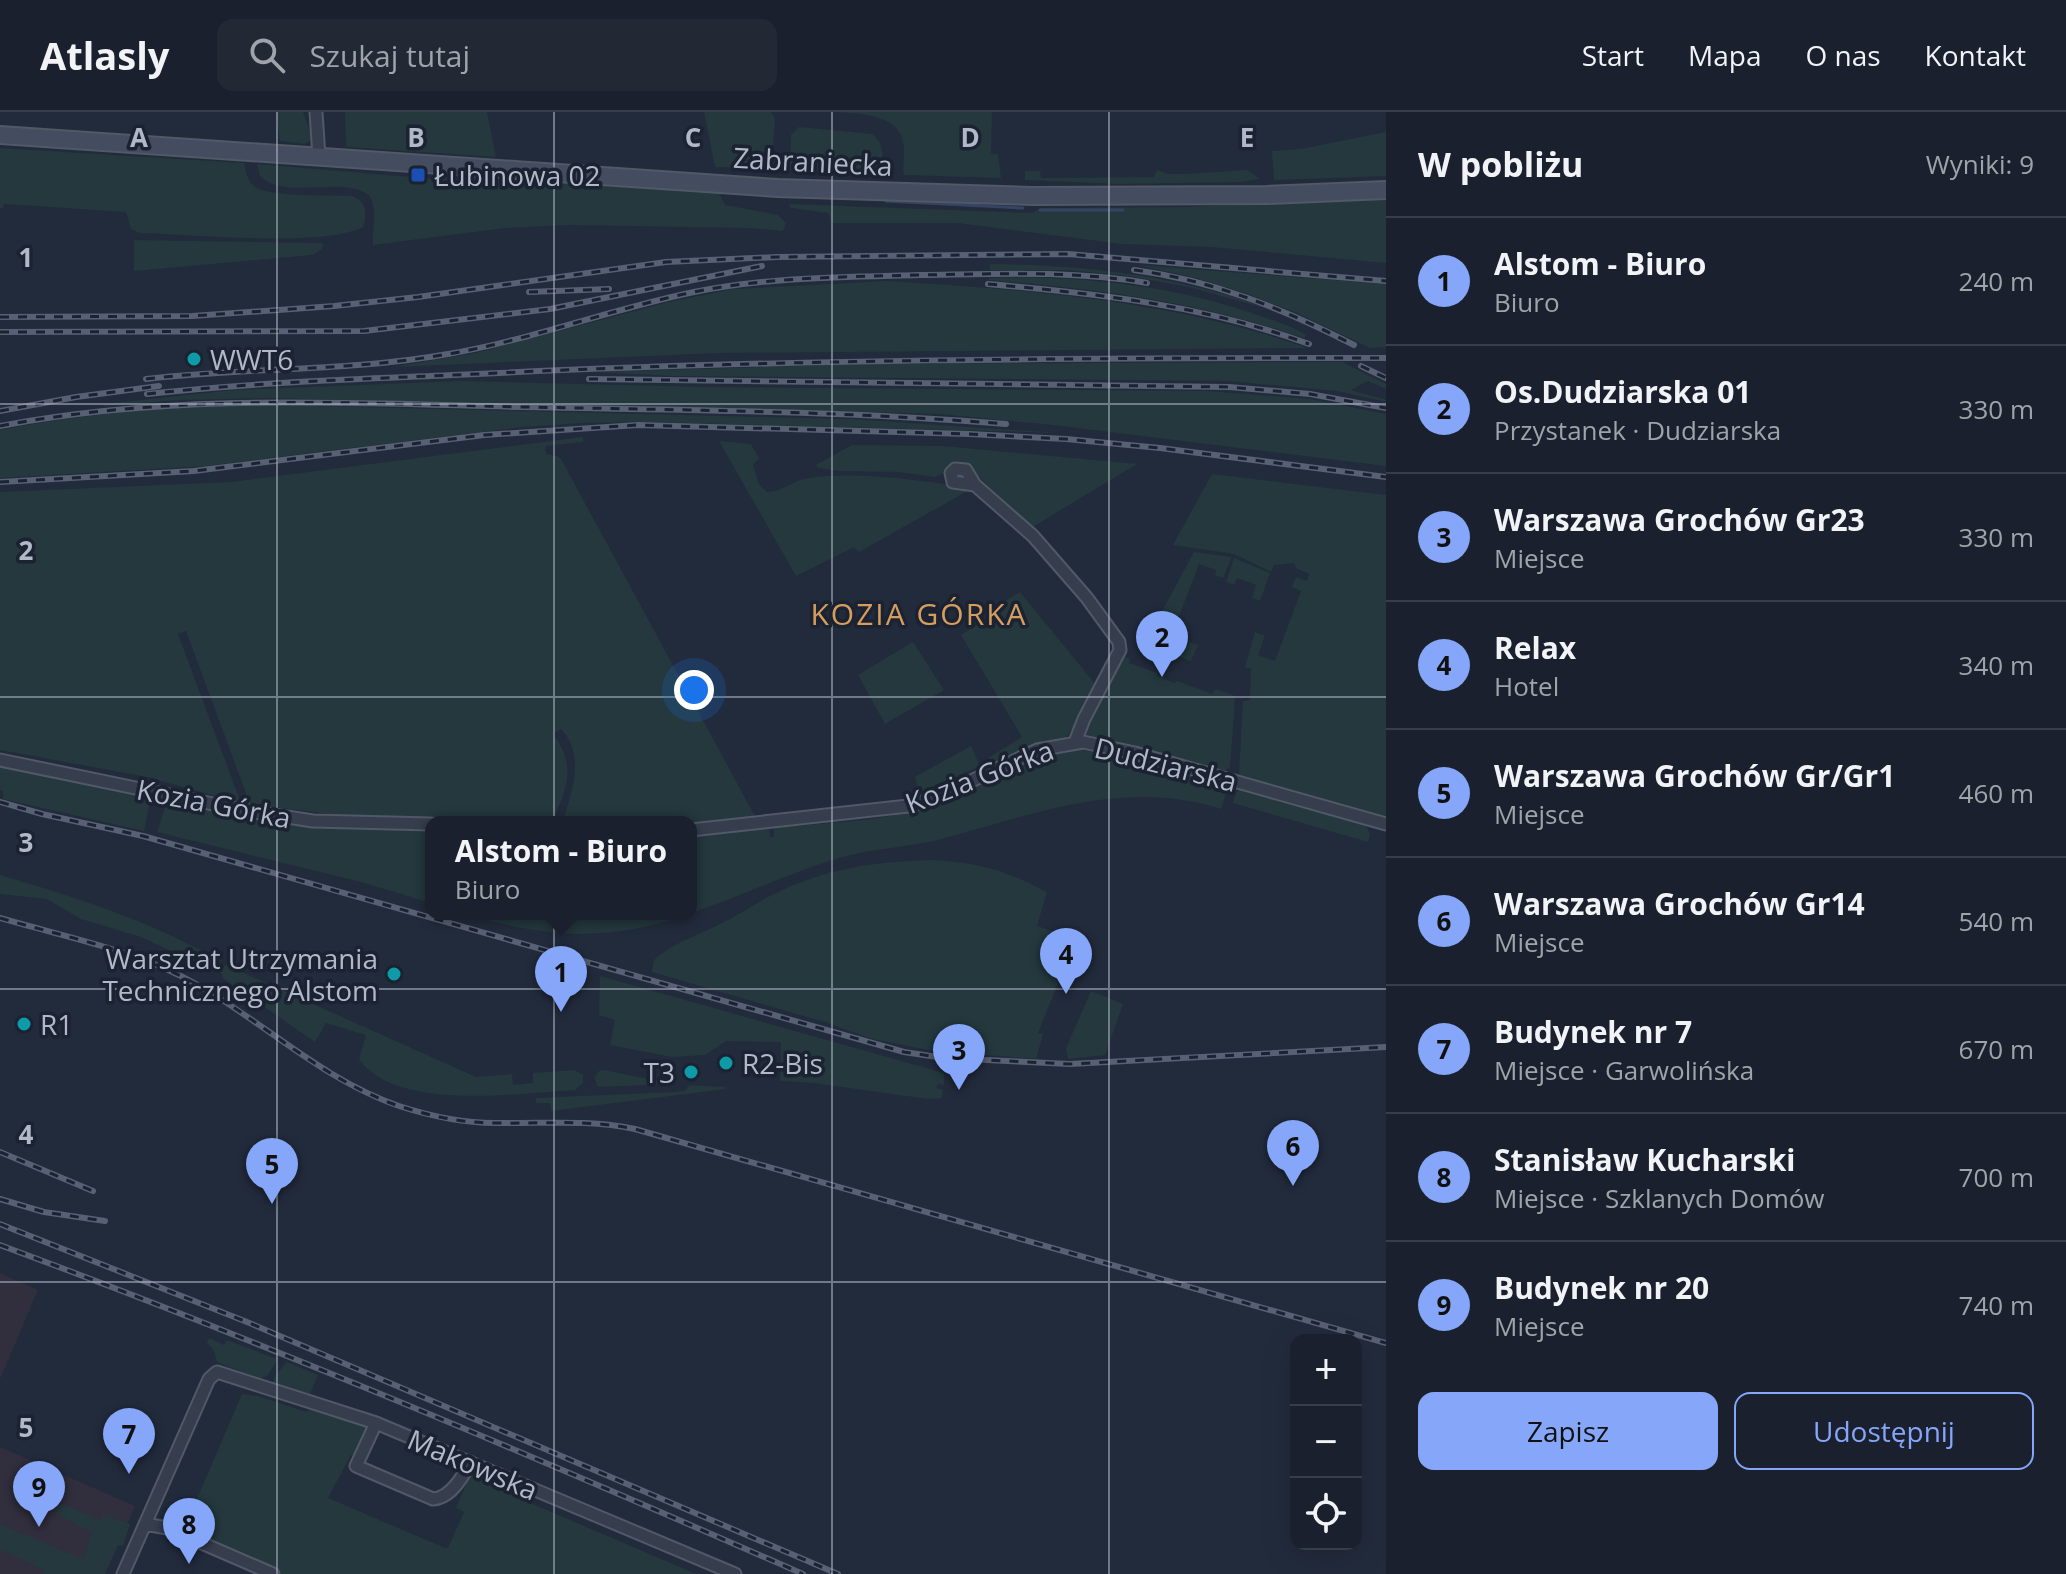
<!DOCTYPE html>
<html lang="pl">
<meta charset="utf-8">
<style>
:root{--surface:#1a202d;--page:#232835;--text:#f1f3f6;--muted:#9fa3aa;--line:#383e49;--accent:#85a6f9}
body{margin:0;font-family:"Open Sans",sans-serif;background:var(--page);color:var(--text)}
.controls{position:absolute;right:24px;bottom:24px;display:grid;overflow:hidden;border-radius:16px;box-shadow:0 8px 32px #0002}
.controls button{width:72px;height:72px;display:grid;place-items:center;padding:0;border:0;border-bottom:2px solid var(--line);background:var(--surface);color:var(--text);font:40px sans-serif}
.you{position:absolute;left:694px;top:578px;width:28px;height:28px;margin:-20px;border:6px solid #fff;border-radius:50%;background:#1a73e8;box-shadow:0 0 0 12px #1a73e833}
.badge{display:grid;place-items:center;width:52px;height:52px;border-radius:50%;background:var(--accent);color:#111;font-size:26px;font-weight:700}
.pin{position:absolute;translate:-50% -66px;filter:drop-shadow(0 2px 4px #0008)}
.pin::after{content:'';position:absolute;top:42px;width:28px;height:24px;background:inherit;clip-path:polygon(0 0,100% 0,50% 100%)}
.popup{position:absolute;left:425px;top:704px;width:272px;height:104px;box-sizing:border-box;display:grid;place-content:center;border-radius:16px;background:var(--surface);filter:drop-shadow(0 2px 6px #0005);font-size:26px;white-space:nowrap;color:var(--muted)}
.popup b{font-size:30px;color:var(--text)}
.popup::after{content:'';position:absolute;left:50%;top:100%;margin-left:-16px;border:16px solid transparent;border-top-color:var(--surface)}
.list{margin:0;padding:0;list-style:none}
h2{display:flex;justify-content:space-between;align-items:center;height:104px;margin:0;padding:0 32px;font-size:34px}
h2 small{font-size:26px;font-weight:400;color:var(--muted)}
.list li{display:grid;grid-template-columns:52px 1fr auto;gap:24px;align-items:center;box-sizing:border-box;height:128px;padding:0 32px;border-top:2px solid var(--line)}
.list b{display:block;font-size:30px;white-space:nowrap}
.list p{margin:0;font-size:26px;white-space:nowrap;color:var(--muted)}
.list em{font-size:26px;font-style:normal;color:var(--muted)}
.actions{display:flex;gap:16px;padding:24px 32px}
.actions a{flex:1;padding:18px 0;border:2px solid var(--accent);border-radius:16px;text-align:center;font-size:28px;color:var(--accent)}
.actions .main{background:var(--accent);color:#111}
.icon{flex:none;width:44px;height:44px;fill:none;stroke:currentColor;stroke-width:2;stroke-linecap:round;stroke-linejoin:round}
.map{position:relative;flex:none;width:1386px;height:1462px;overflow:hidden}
header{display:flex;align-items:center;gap:48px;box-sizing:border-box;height:112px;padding:0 40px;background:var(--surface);border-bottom:2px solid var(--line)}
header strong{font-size:38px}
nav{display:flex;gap:44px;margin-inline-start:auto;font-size:28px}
.search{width:560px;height:72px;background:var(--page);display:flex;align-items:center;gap:20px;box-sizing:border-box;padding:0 28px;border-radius:16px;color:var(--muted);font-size:30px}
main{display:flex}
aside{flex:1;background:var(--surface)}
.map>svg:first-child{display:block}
.medical{fill:#312e3d}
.green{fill:#24383d}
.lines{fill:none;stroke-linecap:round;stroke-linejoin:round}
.stream{stroke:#354463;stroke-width:3}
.minor-casing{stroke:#515867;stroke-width:15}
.secondary-casing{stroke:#515867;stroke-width:20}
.minor{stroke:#363d4c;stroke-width:11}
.secondary{stroke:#444c5f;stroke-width:16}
.rail-casing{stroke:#586073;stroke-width:6}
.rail{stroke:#1b2231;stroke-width:3;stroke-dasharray:9;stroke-linecap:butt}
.grid{fill:none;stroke:#b1b8c8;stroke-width:2;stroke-opacity:0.55}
.transit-dot{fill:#1a4fb4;stroke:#1b2231;stroke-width:3}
.culture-dot{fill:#0f9aa8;stroke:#1b2231;stroke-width:3}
.labels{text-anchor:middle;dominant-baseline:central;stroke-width:7;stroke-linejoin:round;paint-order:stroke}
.street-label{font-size:28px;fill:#b1b8c8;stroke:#1b2231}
.poi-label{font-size:28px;fill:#b1b8c8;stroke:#1b2231;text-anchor:start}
.neighbourhood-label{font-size:30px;letter-spacing:2px;fill:#d69e5e;stroke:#1b2231}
.grid-label{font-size:26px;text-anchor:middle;font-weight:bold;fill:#b1b8c8;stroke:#1b2231;stroke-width:7;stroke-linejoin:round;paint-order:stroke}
</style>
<header>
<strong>Atlasly</strong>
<div class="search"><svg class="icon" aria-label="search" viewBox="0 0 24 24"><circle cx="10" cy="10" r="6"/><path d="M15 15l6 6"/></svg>Szukaj tutaj</div>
<nav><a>Start</a><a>Mapa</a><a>O nas</a><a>Kontakt</a></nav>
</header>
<main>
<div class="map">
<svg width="1386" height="1462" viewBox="0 0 1386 1462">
<rect width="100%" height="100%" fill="#222b3c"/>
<path class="medical" d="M0,1161L38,1178L0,1267Z
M0,1335L135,1394L105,1462H0Z"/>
<path class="green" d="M276,0H303L313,27L304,32L280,29Z
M345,0H487L496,45L346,35Z
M704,0H771L775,7L771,57L715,55Z
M835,0H992L991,42H998L1001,66L904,63C902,54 905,45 904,36C902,1 861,2 835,0Z
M799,15L872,22C884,30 885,49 879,62L790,58L791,23Z
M1386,20V64L1274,68L1272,39L1301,37Z
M0,36L244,51C246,59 247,70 255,75C270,85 331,83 352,84C367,89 367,102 363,115C322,136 190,122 140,121L131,117L126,100L4,92L3,96H0Z
M257,52L434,67L438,62H453L719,81L725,93L778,103L786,111L783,119L751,116L569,113L505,116L373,133C372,115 378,99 369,83C340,63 285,89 260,64Z
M1157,58L1168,62H1186L1247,58L1260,67L1241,70L1119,72L1025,68V59H1040L1041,66L1154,65Z
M1386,87V151L1212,135L1122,132L958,111H832L828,101L791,96L789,92L1032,101L1041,96L1185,95Z
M134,128L322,131L323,133L321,138L312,143L134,159Z
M990,152C1088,153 1181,164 1272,198L1189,175L1122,163L1067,158H990Z
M1137,153L1386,172V235L1370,236L1297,201L1245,181L1196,166Z
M1023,165C1100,167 1175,175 1249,200C1268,207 1289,212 1306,223L1304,226C1198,190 1100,177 989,168V166Z
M886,169C1029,178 1171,188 1307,236L718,241L393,255L476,241L669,190L733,177Z
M1342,250L1386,272V277L1368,269L1351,278L1386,288V290L1337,279L1229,269L673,264L595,260L867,252Z
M460,269L709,275L1208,279L1310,287L1386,302V354L1053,313L939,302L267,286L179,288L103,294V292L235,278Z
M270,293L850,307L1060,321L650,310L580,311L522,315L206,354L0,366V318C90,301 179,293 270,293Z
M583,325V330L545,334L546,342L557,344L561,347L756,706L701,711L563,709C572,678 586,644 561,617L553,622C577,653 567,677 552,710L361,706L250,692L186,519L178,522L241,691L147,665L0,638V380L231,370Z
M719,329L751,332L759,346L753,353L759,372L767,380C782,380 794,368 809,366C864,359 919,369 973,376L859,440L854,435L796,464Z
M852,333L943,334L1137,352L1031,416L969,355L957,353L946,355L943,361L935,365L898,360L839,359L819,356L816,353Z
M1212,362L1386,383V706L1241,665L1239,662L1243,589L1250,588L1251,557L1245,555L1255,520L1265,524L1258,543L1275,549L1301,479L1292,475L1296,465L1307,469L1309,462L1296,456L1294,451L1274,453L1271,460L1234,442L1173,433Z
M1194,440L1232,445L1223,466L1215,463L1216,458L1199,452L1170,528L1187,535L1189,530L1198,533L1191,549L1152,535L1149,530L1159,505Z
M1234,446L1270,461L1260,489L1252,486L1256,473L1237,466L1234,473L1226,470Z
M1020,480L1096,573L1086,590L1088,593L1067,625L1032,636L992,652L988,646L1022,625L961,523L989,506L985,501Z
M913,530L944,578L885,612L858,563Z
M1125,545L1130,547L1129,551L1157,561V564L1175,571L1177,569L1212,582L1216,577L1233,583L1235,588L1230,655L1223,660L1127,633L1085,624V618L1115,552Z
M971,634L980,654L919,681L915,665Z
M1074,637L1131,645L1221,670L1227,678L1221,697C1124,666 1035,702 941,727C908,736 872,736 839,746C789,761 741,784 691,801V723L769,716L770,725H774V716C821,711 882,710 926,695C976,679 1021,642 1074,637Z
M0,653L141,681L149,694L144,719L3,687V679L0,678Z
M1244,676L1268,684L1275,689L1365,712L1370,722L1368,730L1233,691L1237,679Z
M183,691L431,717V791L361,770L157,720L165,696L171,692Z
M933,748C981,751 1004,758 1047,780L1037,814L1078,827L1075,829L1038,921L1043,922L1036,947L934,939L872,927L828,911L652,860L654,848C672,831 697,824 718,813C737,804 754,792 772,783C826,756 873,750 933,748Z
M0,763C75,785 147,808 215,846V849L201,853L141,825L81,807L47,787L0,782Z
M467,802H690C607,830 549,827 467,802Z
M226,853L476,965L512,962L513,973L533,971V961L574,958L583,963V971L575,978C518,981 396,1000 359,947L366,923L326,911L315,930L224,867L220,859Z
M600,864L944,961V973L938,972L936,976L943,978L942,986L928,987L814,971L780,969L781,930L726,929L705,943L672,945L610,933L615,908L599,903Z
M1091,879L1123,892L1105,943L1068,947L1066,936Z
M604,958L673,972L598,975L594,966L599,959Z
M690,973L725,975L726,977L551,999L550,991H536V986L675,980L685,979Z
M209,1226L224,1233L227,1228L277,1247V1249L268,1263L260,1267L217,1250L213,1237L207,1231Z
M287,1250L318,1263L309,1284L273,1272L275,1264Z
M242,1282L258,1284L306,1300L310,1298L369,1314L355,1344L351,1343L328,1386L445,1436H448L464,1400L456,1396L473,1357L510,1373L507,1381L696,1462H282L174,1416L175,1413L184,1417Z
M61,1391L100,1408L103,1402L130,1412L123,1434L118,1433L105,1462H44V1458L0,1438V1412L83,1447L92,1420L56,1402Z"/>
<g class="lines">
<path class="stream" d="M886,89L1023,96
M1040,98H1123"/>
<defs>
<path id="minor" d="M316,0L319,45
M975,373L953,370L951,361L955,357L966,358L975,373L1033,424L1087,486L1119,530L1120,538L1084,607L1075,630
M0,648L242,698L313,709L431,712
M691,718L908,694L935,686L1037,638L1083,630L1135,641L1386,712
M376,1311L356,1354L433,1387C450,1386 463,1365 470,1350
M145,1412L167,1416L273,1462
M123,1462L209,1267L217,1260L376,1311L735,1462"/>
<path id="secondary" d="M0,23L778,76L1033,84L1267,83L1386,78"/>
</defs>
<use href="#minor" class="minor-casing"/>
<use href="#secondary" class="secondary-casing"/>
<use href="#minor" class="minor"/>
<use href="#secondary" class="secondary"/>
<defs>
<path id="rail" d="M1134,158C1212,168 1284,197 1354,233
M988,172C1100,182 1203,193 1309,232
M529,180L609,177
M0,205L192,204L334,194L418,185L666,150L777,145L1068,142L1386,169
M0,220L364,219L550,197L762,154
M1361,254L1386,266
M146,267C246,255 348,260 448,242C531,228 611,197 694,180C768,165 843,165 918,163C994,162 1071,158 1147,171
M589,267L1229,275L1310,282L1386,296
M147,282C256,270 367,267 477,262C780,247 1083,246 1386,246
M0,299L76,285L159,274
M0,314C173,281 348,291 523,295C684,298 846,299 1006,312
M0,370L194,359L484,323L638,313L969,322L1066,327L1160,336L1386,365
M0,690L42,702L143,724L904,940L944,946L1070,952L1386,935
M0,806C65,825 136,838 196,872C265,911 323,968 399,994C430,1004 463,1011 495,1011C544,1012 586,1007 635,1017L1386,1231
M0,1040L93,1079
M0,1087L44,1100L105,1109
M0,1112L247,1210L838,1462
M0,1133C271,1233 538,1346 803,1462"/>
</defs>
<use href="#rail" class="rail-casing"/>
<use href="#rail" class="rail"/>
</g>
<path class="grid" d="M277,0V1462M554,0V1462M832,0V1462M1109,0V1462M0,292H1386M0,585H1386M0,877H1386M0,1170H1386"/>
<rect class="transit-dot" x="410" y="55" width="16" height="16" rx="4"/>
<g class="culture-dot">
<circle cx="194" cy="247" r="8"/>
<circle cx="394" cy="862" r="8"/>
<circle cx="24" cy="912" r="8"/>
<circle cx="726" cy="951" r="8"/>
<circle cx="691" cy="960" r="8"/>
</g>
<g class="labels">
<g class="street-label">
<text transform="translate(813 49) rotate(3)">Zabraniecka</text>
<text transform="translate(1166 652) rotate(14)">Dudziarska</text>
<text transform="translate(979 664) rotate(-21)">Kozia Górka</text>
<text transform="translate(214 691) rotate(11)">Kozia Górka</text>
<text transform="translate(473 1352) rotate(23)">Makowska</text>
</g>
<g class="poi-label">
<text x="434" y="63">Łubinowa 02</text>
<text x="210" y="247">WWT6</text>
<text x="378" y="846" text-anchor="end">Warsztat Utrzymania<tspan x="378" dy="32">Technicznego Alstom</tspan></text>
<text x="40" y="912">R1</text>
<text x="742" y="951">R2-Bis</text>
<text x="675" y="960" text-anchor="end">T3</text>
</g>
<g class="neighbourhood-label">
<text x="919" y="501">KOZIA GÓRKA</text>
</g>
</g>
<g class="grid-label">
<text x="139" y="35">A</text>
<text x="416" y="35">B</text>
<text x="693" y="35">C</text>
<text x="970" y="35">D</text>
<text x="1247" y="35">E</text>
<text x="26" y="155">1</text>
<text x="26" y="448">2</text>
<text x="26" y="740">3</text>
<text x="26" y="1032">4</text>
<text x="26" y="1325">5</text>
</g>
</svg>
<div class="controls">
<button>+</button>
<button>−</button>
<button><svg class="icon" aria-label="locate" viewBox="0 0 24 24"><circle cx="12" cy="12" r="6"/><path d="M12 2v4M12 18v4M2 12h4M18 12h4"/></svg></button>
</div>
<div class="you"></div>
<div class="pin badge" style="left:561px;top:900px">1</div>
<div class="popup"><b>Alstom - Biuro</b>Biuro</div>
<div class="pin badge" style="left:1162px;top:565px">2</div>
<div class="pin badge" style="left:959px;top:978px">3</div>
<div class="pin badge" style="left:1066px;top:882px">4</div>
<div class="pin badge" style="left:272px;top:1092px">5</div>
<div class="pin badge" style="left:1293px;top:1074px">6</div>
<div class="pin badge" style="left:129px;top:1362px">7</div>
<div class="pin badge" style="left:189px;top:1452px">8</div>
<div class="pin badge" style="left:39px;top:1415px">9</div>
</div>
<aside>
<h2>W pobliżu<small>Wyniki: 9</small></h2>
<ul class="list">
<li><span class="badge">1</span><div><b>Alstom - Biuro</b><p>Biuro</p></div><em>240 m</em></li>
<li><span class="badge">2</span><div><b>Os.Dudziarska 01</b><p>Przystanek · Dudziarska</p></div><em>330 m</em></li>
<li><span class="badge">3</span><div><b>Warszawa Grochów Gr23</b><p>Miejsce</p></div><em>330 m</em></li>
<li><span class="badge">4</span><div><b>Relax</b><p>Hotel</p></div><em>340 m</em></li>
<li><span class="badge">5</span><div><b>Warszawa Grochów Gr/Gr1</b><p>Miejsce</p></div><em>460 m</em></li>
<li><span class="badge">6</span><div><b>Warszawa Grochów Gr14</b><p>Miejsce</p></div><em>540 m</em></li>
<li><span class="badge">7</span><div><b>Budynek nr 7</b><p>Miejsce · Garwolińska</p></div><em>670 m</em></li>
<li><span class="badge">8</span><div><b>Stanisław Kucharski</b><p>Miejsce · Szklanych Domów</p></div><em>700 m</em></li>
<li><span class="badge">9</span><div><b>Budynek nr 20</b><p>Miejsce</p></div><em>740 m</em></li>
</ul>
<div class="actions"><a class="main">Zapisz</a><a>Udostępnij</a></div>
</aside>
</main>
